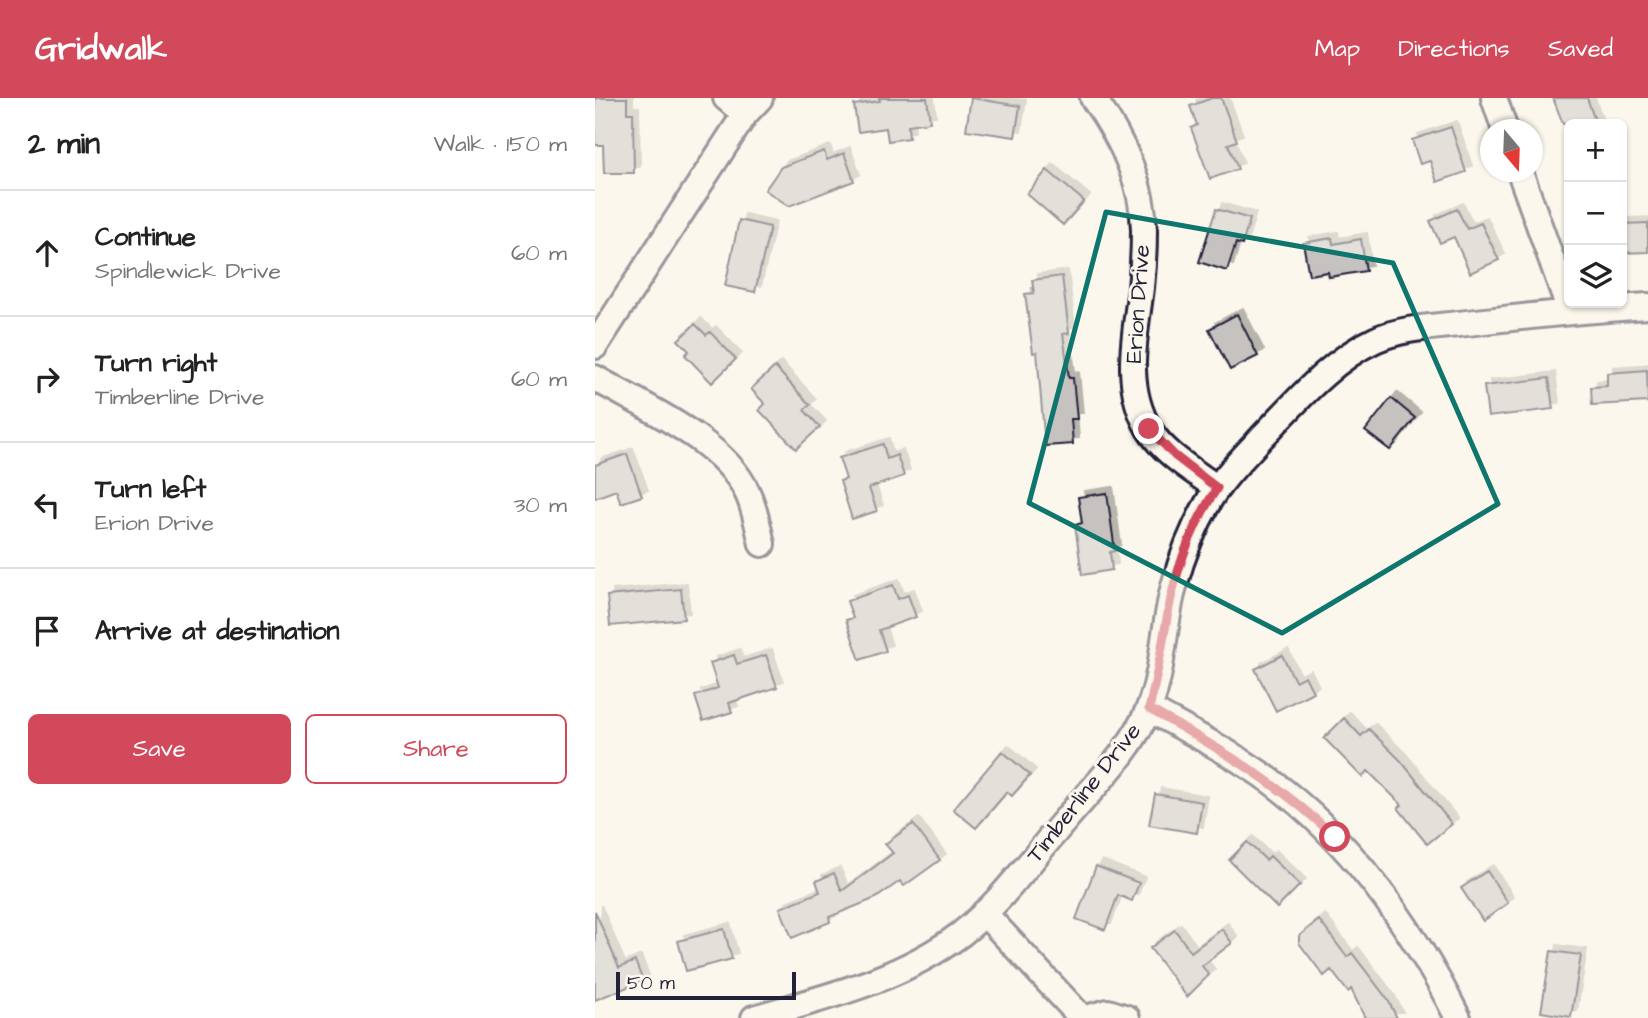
<!DOCTYPE html>
<meta charset="utf-8">
<style>
:root{--surface:#fff;--page:#f2f2f2;--text:#222;--muted:#767676;--line:#e0e0e0;--accent:#d1495b}
body{margin:0;font-family:"Architects Daughter",sans-serif;background:var(--page);color:var(--text)}
.controls{position:absolute;right:21px;top:21px;display:grid;overflow:hidden;border-radius:10px;box-shadow:0 2px 5px #0004}
.controls button{width:63px;height:63px;display:grid;place-items:center;padding:0;border:0;border-bottom:2px solid var(--line);background:var(--surface);color:var(--text);font:35px sans-serif}
.compass{position:absolute;left:885px;top:21px;width:63px;height:63px;border-radius:50%;background:var(--surface);box-shadow:0 2px 5px #0004;rotate:161deg}
.scale{position:absolute;left:21px;bottom:18px;width:180px;box-sizing:border-box;padding-left:7px;border:4px solid #22223b;border-top:0;font-size:19px;line-height:24px;white-space:nowrap;color:#22223b;-webkit-text-stroke:5px #fbf7ec;paint-order:stroke}
.stop{position:absolute;width:21px;height:21px;margin:-16px;border:5px solid #d1495b;border-radius:50%;background:#fff}
.stop.end{background:#d1495b;border-color:#fff;box-shadow:0 2px 7px #0008}
.list{margin:0;padding:0;list-style:none}
h2{display:flex;justify-content:space-between;align-items:center;height:91px;margin:0;padding:0 28px;font-size:30px}
h2 small{font-size:23px;font-weight:400;color:var(--muted)}
.list li{display:grid;grid-template-columns:46px 1fr auto;gap:21px;align-items:center;box-sizing:border-box;height:126px;padding:0 28px;border-top:2px solid var(--line)}
.list b{display:block;font-size:26px;white-space:nowrap}
.list p{margin:0;font-size:23px;white-space:nowrap;color:var(--muted)}
.list em{font-size:23px;font-style:normal;color:var(--muted)}
.actions{display:flex;gap:14px;padding:21px 28px}
.actions a{flex:1;padding:16px 0;border:2px solid var(--accent);border-radius:10px;text-align:center;font-size:24px;color:var(--accent)}
.actions .main{background:var(--accent);color:#fff}
.icon{flex:none;width:38px;height:38px;fill:none;stroke:currentColor;stroke-width:2;stroke-linecap:round;stroke-linejoin:round}
.map{position:relative;flex:none;width:1053px;height:920px;overflow:hidden}
header{display:flex;align-items:center;gap:42px;box-sizing:border-box;height:98px;padding:0 35px;background:var(--accent);color:#fff}
header strong{font-size:33px}
nav{display:flex;gap:38px;margin-inline-start:auto;font-size:24px}
main{display:flex}
aside{flex:1;background:var(--surface)}
.map>svg:first-child{display:block}
.building{fill:#c6c2c0;stroke:#22223b;stroke-width:2;filter:url(#shadow)}
.lines{fill:none;stroke-linecap:round;stroke-linejoin:round}
.minor-casing{stroke:#22223b;stroke-width:30}
.minor{stroke:#fbf7ec;stroke-width:24}
.route{stroke:#d1495b;stroke-width:9}
.marked{fill:none;stroke:#0f766e;stroke-width:5;stroke-linejoin:round}
.labels{text-anchor:middle;dominant-baseline:central;stroke-width:6;stroke-linejoin:round;paint-order:stroke}
.street-label{font-size:23px;fill:#22223b;stroke:#fbf7ec}
</style>
<header>
<strong>Gridwalk</strong>
<nav><a>Map</a><a>Directions</a><a>Saved</a></nav>
</header>
<main>
<aside>
<h2>2 min<small>Walk · 150 m</small></h2>
<ul class="list">
<li><svg class="icon" aria-label="ahead" viewBox="0 0 24 24"><path d="M12 20V5M6 11l6-6 6 6"/></svg><div><b>Continue</b><p>Spindlewick Drive</p></div><em>60 m</em></li>
<li><svg class="icon" aria-label="right" viewBox="0 0 24 24"><path d="M7 20v-9h11M14 6l5 5-5 5"/></svg><div><b>Turn right</b><p>Timberline Drive</p></div><em>60 m</em></li>
<li><svg class="icon" aria-label="left" viewBox="0 0 24 24"><path d="M17 20v-9H6M10 6l-5 5 5 5"/></svg><div><b>Turn left</b><p>Erion Drive</p></div><em>30 m</em></li>
<li><svg class="icon" aria-label="arrive" viewBox="0 0 24 24"><path d="M6 21V4h12l-3 4 3 4H6"/></svg><div><b>Arrive at destination</b></div></li>
</ul>
<div class="actions"><a class="main">Save</a><a>Share</a></div>
</aside>
<div class="map">
<svg width="1053" height="920" viewBox="0 0 1053 920">
<defs>
<filter id="shadow"><feDropShadow dx="6" dy="-6" stdDeviation="0" flood-color="#0004"/></filter>
</defs>
<rect width="100%" height="100%" fill="#fbf7ec"/>
<filter id="ink" filterUnits="userSpaceOnUse"><feTurbulence type="fractalNoise" baseFrequency=".0143" numOctaves="2"/><feDisplacementMap in="SourceGraphic" scale="14" xChannelSelector="R" yChannelSelector="G"/><feConvolveMatrix kernelMatrix="1 2 1 2 8 2 1 2 1" color-interpolation-filters="sRGB"/></filter>
<g filter="url(#ink)">
<path class="building" d="M0,0H32V15H38L39,75H9L8,47H0Z
M284,0H332L335,24L313,27L314,40L293,43L291,30L263,34L259,7L285,3Z
M376,0L425,8L420,39L371,32Z
M617,0H626L642,43L633,46L643,71L615,81L596,30L602,27L595,8Z
M958,0H992L1001,26H968Z
M856,29L871,74L842,84L835,63L825,66L817,42Z
M229,53L232,62L249,55L259,83L194,108L170,92L186,69Z
M452,72L489,103L468,127L432,96Z
M621,111L655,121L647,147L641,145L632,173L604,164Z
M862,111L872,131L886,125L904,162L875,175L859,139L845,145L835,123Z
M144,122L175,129L160,194L130,188Z
M1053,125V154L1027,155V126Z
M737,140L738,146L766,141L771,173L734,179L733,174L714,177L708,145Z
M467,178L474,235L468,236L474,280H478L482,321H476L478,346L450,348L442,254L438,255L430,196L439,195L437,182Z
M642,216L663,258L635,272L614,231Z
M100,226L111,237L115,234L141,261L117,285L90,257L94,253L83,242Z
M180,269L215,307L209,312L225,329L201,351L164,312L170,306L156,291Z
M1052,272L1053,304L997,307L996,289L1012,288V275Z
M954,280L958,311L893,319L889,288Z
M796,300L820,320L795,352L770,333Z
M288,346L292,361L302,357L309,378L274,390L282,413L257,421L245,383L251,381L244,360Z
M32,356L47,398L26,405L21,392L0,400V367Z
M512,395L520,453L515,454L517,472L487,477L480,427L487,425L483,399Z
M298,487L303,501L313,497L321,519L284,532L291,553L265,562L251,522L258,520L252,503Z
M86,491L89,521L15,528L12,498Z
M139,557L142,566L171,557L182,589L134,605L137,614L108,623L100,598L123,590L115,565Z
M687,557L700,583L710,578L718,594L681,613L660,571Z
M749,620L766,638L774,631L806,663L857,726L832,746L803,710L807,707L773,673L767,679L729,640Z
M407,653L435,677L417,698L412,694L381,730L358,711Z
M560,696L607,704L602,735L554,727Z
M318,726L345,762L309,788L305,783L281,800L234,819L235,824L197,840L185,810L225,794L221,783L239,775L247,793L298,755L290,746Z
M652,744L671,762L675,758L705,787L682,810L634,762Z
M501,768L544,785L537,803L523,797L510,832L481,821Z
M892,773L913,805L888,823L866,790Z
M0,813L24,870L40,863L48,883L0,902Z
M724,822L752,859L757,855L793,902L802,920H770L756,891L753,894L736,872L729,878L704,845V838Z
M129,831L137,861L91,873L83,843Z
M627,831L637,845L607,868L614,877L592,899L555,850L580,832L596,854Z
M956,853L986,857L976,919L946,914Z"/>
<g class="lines">
<defs>
<path id="minor" d="M131,0L150,16
M498,0C526,39 548,83 549,132C549,151 548,171 546,190C540,238 528,287 554,331C569,356 599,373 622,390
M899,0L910,32
M925,74L975,213
M0,248L150,16L165,0
M0,280C48,308 129,343 152,394C160,410 163,429 167,446
M554,611C595,634 639,656 677,684C758,745 818,830 863,920
M389,815L487,920
M159,920C231,899 305,882 366,836C407,804 438,759 472,720C500,687 537,652 554,610C569,572 568,528 579,488C587,458 599,428 615,401C629,378 649,359 667,339C701,304 735,263 780,242C808,229 842,229 872,225C933,218 992,212 1053,208
M491,920L513,914L532,920"/>
</defs>
<use href="#minor" class="minor-casing"/>
<use href="#minor" class="minor"/>
</g>
</g>
<g class="lines" filter="url(#ink)">
<path class="route" d="M554,331L580,358L622,390C597,428 581,471 573,515C567,548 562,579 554,611C623,650 682,683 740,739"/>
</g>
<path d="M0 0H1053V920H0ZM511,114L798,165L903,406L687,535L434,405Z" fill="#fbf7ec" fill-opacity=".55" fill-rule="evenodd"/>
<path class="marked" d="M511,114L798,165L903,406L687,535L434,405Z"/>
<g class="labels">
<g class="street-label">
<text transform="translate(543 206) rotate(-86)">Erion Drive</text>
<text transform="translate(489 695) rotate(-52)">Timberline Drive</text>
</g>
</g>
</svg>
<div class="controls">
<button>+</button>
<button>−</button>
<button><svg class="icon" aria-label="layers" viewBox="0 0 24 24"><path d="M12 4l9 5-9 5-9-5zM3 14l9 5 9-5"/></svg></button>
</div>
<svg class="compass" viewBox="-18 -18 36 36"><path d="M0-13l5 13h-10z" fill="#e53935"/><path d="M0 13l5-13h-10z" fill="#767676"/></svg>
<div class="scale">50 m</div>
<div class="stop" style="left:740px;top:739px"></div>
<div class="stop end" style="left:554px;top:331px"></div>
</div>
</main>
